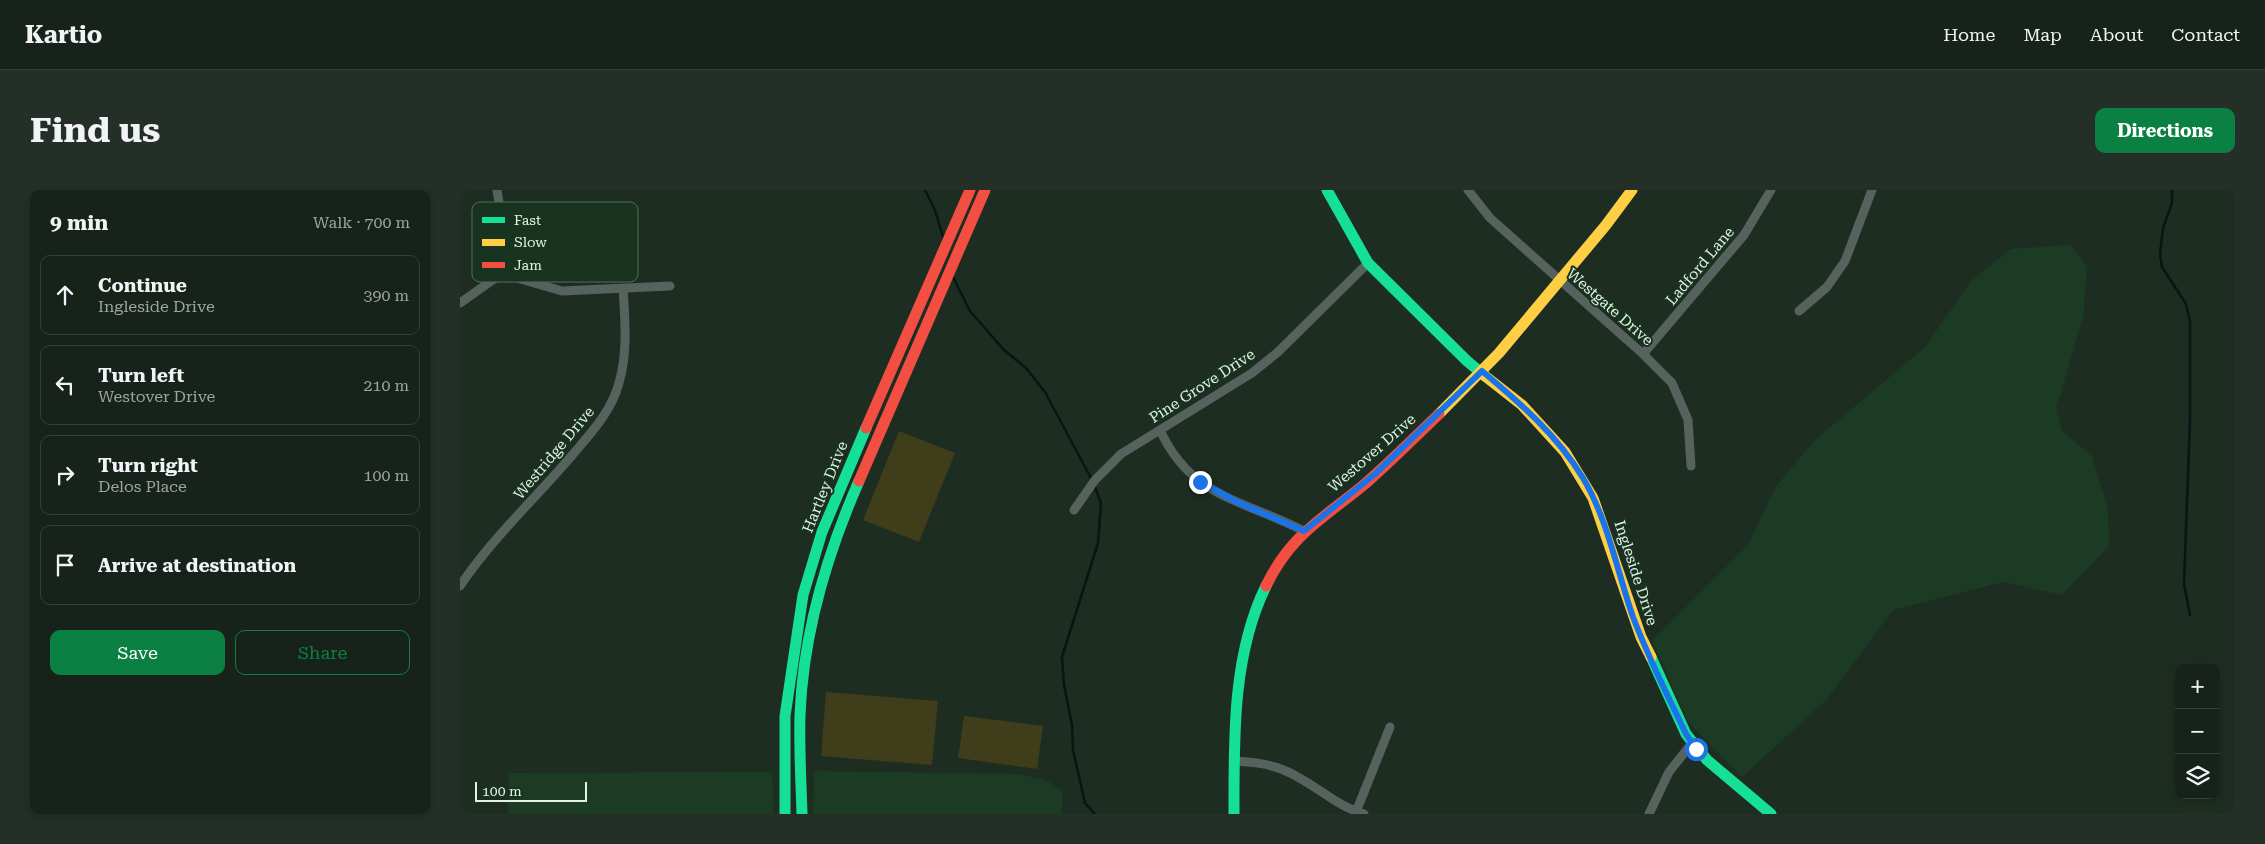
<!DOCTYPE html>
<meta charset="utf-8">
<style>
:root{--surface:#16221a;--page:#232f27;--text:#f1f3f6;--muted:#9ea4a2;--line:#353f39;--accent:#0b8043}
body{margin:0;font-family:"Roboto Serif",serif;background:var(--page);color:var(--text)}
.controls{position:absolute;right:15px;bottom:15px;display:grid;overflow:hidden;border-radius:10px;box-shadow:0 2px 8px #0003}
.controls button{width:45px;height:45px;display:grid;place-items:center;padding:0;border:0;border-bottom:1px solid var(--line);background:var(--surface);color:var(--text);font:25px sans-serif}
.scale{position:absolute;left:15px;bottom:12px;width:112px;box-sizing:border-box;padding-left:5px;border:2px solid #e1f1e4;border-top:0;font-size:14px;line-height:18px;white-space:nowrap;color:#e1f1e4;-webkit-text-stroke:4px #18331f;paint-order:stroke}
.stop{position:absolute;width:15px;height:15px;margin:-11px;border:4px solid #1a73e8;border-radius:50%;background:#fff}
.stop.end{background:#1a73e8;border-color:#fff;box-shadow:0 1px 5px #0008}
.list{margin:0;padding:0;list-style:none}
h2{display:flex;justify-content:space-between;align-items:center;height:65px;margin:0;padding:0 20px;font-size:21px}
h2 small{font-size:16px;font-weight:400;color:var(--muted)}
.list li{display:grid;grid-template-columns:32px 1fr auto;gap:15px;align-items:center;box-sizing:border-box;height:80px;margin:0 10px 10px;padding:0 10px;border:1px solid var(--line);border-radius:10px}
.list b{display:block;font-size:19px;white-space:nowrap}
.list p{margin:0;font-size:16px;white-space:nowrap;color:var(--muted)}
.list em{font-size:16px;font-style:normal;color:var(--muted)}
.actions{display:flex;gap:10px;padding:15px 20px}
.actions a{flex:1;padding:11px 0;border:1px solid var(--accent);border-radius:10px;text-align:center;font-size:18px;color:var(--accent)}
.actions .main{background:var(--accent);color:#fff}
.icon{flex:none;width:28px;height:28px;fill:none;stroke:currentColor;stroke-width:2;stroke-linecap:round;stroke-linejoin:round}
.map{position:relative;flex:none;width:1775px;height:624px;overflow:hidden;border-radius:10px}
header{display:flex;align-items:center;gap:30px;box-sizing:border-box;height:70px;padding:0 25px;background:var(--surface);border-bottom:1px solid var(--line)}
header strong{font-size:24px}
nav{display:flex;gap:28px;margin-inline-start:auto;font-size:18px}
.intro{display:flex;align-items:center;justify-content:space-between;box-sizing:border-box;height:120px;padding:0 30px}
h1{margin:0;font-size:35px}
.button{padding:12px 22px;border-radius:10px;background:var(--accent);color:#fff;font-size:18px;font-weight:700}
main{display:flex;gap:30px;padding:0 30px}
aside{flex:1;background:var(--surface);border-radius:10px;box-shadow:0 2px 8px #0003}
.map>svg:first-child{display:block}
.built{fill:#1b3b25}
.green{fill:#3f3d1a}
.lines{fill:none;stroke-linecap:round;stroke-linejoin:round}
.stream{stroke:#081515;stroke-width:2.5}
.street{stroke:#55625e;stroke-width:9}
.fast{stroke:#16e098;stroke-width:11}
.slow{stroke:#ffcf43;stroke-width:11}
.jam{stroke:#f24e42;stroke-width:11}
.route{stroke:#1a73e8;stroke-width:6}
.labels{text-anchor:middle;dominant-baseline:central;stroke-width:4;stroke-linejoin:round;paint-order:stroke}
.street-label{font-size:15px;fill:#e1f1e4;stroke:#18331f}
.key{fill:#18331f;stroke:#546c5a;stroke-width:1}
.key-label{font-size:14px;fill:#e1f1e4}
</style>
<header>
<strong>Kartio</strong>
<nav><a>Home</a><a>Map</a><a>About</a><a>Contact</a></nav>
</header>
<div class="intro"><h1>Find us</h1><a class="button">Directions</a></div>
<main>
<aside>
<h2>9 min<small>Walk · 700 m</small></h2>
<ul class="list">
<li><svg class="icon" aria-label="ahead" viewBox="0 0 24 24"><path d="M12 20V5M6 11l6-6 6 6"/></svg><div><b>Continue</b><p>Ingleside Drive</p></div><em>390 m</em></li>
<li><svg class="icon" aria-label="left" viewBox="0 0 24 24"><path d="M17 20v-9H6M10 6l-5 5 5 5"/></svg><div><b>Turn left</b><p>Westover Drive</p></div><em>210 m</em></li>
<li><svg class="icon" aria-label="right" viewBox="0 0 24 24"><path d="M7 20v-9h11M14 6l5 5-5 5"/></svg><div><b>Turn right</b><p>Delos Place</p></div><em>100 m</em></li>
<li><svg class="icon" aria-label="arrive" viewBox="0 0 24 24"><path d="M6 21V4h12l-3 4 3 4H6"/></svg><div><b>Arrive at destination</b></div></li>
</ul>
<div class="actions"><a class="main">Save</a><a>Share</a></div>
</aside>
<div class="map">
<svg width="1775" height="624" viewBox="0 0 1775 624">
<rect width="100%" height="100%" fill="#1e2d22"/>
<path class="built" d="M1611,55L1627,77L1623,127L1596,219L1602,241L1632,266L1648,320L1649,356L1602,405L1543,392L1433,420L1367,509L1282,587L1228,532L1192,451L1288,355L1316,296L1355,250L1465,157L1511,91L1551,59Z
M354,581L556,584L586,590L602,601V624H353Z
M312,582L314,624H48L49,583Z"/>
<path class="green" d="M439,241L495,263L459,352L403,330Z
M366,502L478,511L472,575L361,566Z
M504,526L583,536L577,579L498,568Z"/>
<g class="lines">
<path class="stream" d="M465,0L475,20L483,47
M1712,0V13L1703,38L1700,64L1702,77L1726,114L1730,131V231L1724,394L1730,425
M493,87L510,121L544,160L566,178L585,202L632,290
M634,295L641,313L638,353L602,467L604,495L612,535L613,560L625,613L635,624"/>
<path class="street" d="M37,0L44,45V63L38,87
M1008,0L1030,28L1183,164L1212,193L1228,230L1231,276
M0,113L34,89L47,85L102,101L210,96
M1339,121L1367,97L1385,71L1412,0
M1183,164L1284,45L1311,0
M700,240C731,308 784,310 844,341
M614,320L635,290L661,264L792,183L818,162L908,73
M0,396C32,348 77,307 114,263C132,242 152,220 159,193C168,162 165,130 163,98
M774,571C791,572 805,573 821,579C851,590 873,615 904,624
M896,622L930,537
M1189,624L1209,582L1232,553"/>
<path class="fast" d="M867,0L908,73L1007,171L1025,186
M1191,467L1226,544L1247,570L1311,624
M325,624V526L343,405L362,342L406,238
M342,624C341,591 339,558 340,525C343,445 367,364 399,291
M774,624C774,550 772,465 806,396"/>
<path class="slow" d="M1025,186L1062,215L1105,262L1133,308L1181,447L1191,467
M979,224L1039,163L1146,35L1172,0"/>
<path class="jam" d="M406,238L510,0
M399,291L525,0
M806,396C831,344 864,328 906,293C931,271 955,247 979,224"/>
</g>
<g class="lines">
<path class="route" d="M740,292L777,312L844,341L915,284L1022,181C1060,213 1097,245 1123,288C1148,330 1157,381 1173,427C1188,467 1208,506 1226,544L1236,559"/>
</g>
<g class="labels">
<g class="street-label">
<text transform="translate(1240 76) rotate(-50)">Ladford Lane</text>
<text transform="translate(1150 117) rotate(41)">Westgate Drive</text>
<text transform="translate(742 196) rotate(-33)">Pine Grove Drive</text>
<text transform="translate(94 263) rotate(-50)">Westridge Drive</text>
<text transform="translate(912 263) rotate(-41)">Westover Drive</text>
<text transform="translate(365 297) rotate(-68)">Hartley Drive</text>
<text transform="translate(1176 383) rotate(72)">Ingleside Drive</text>
</g>
</g>
<rect x="12" y="12" width="166" height="80" rx="8" class="key"/>
<rect x="22" y="27" width="23" height="6" fill="#16e098"/>
<rect x="22" y="49" width="23" height="7" fill="#ffcf43"/>
<rect x="22" y="72" width="23" height="6" fill="#f24e42"/>
<g class="key-label">
<text x="54" y="35">Fast</text>
<text x="54" y="57">Slow</text>
<text x="54" y="80">Jam</text>
</g>
</svg>
<div class="controls">
<button>+</button>
<button>−</button>
<button><svg class="icon" aria-label="layers" viewBox="0 0 24 24"><path d="M12 4l9 5-9 5-9-5zM3 14l9 5 9-5"/></svg></button>
</div>
<div class="scale">100 m</div>
<div class="stop" style="left:1236px;top:559px"></div>
<div class="stop end" style="left:740px;top:292px"></div>
</div>
</main>
